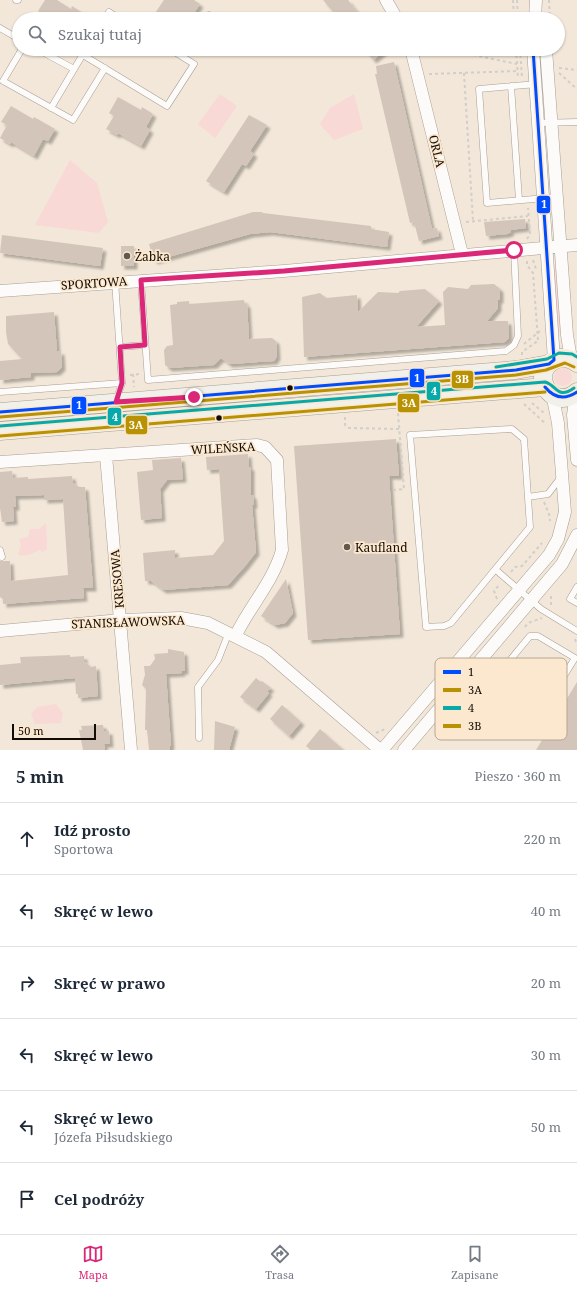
<!DOCTYPE html>
<html lang="pl">
<meta charset="utf-8">
<style>
:root{--surface:#fff;--page:#f2f2f3;--text:#1f2937;--muted:#747a83;--line:#e0e1e3;--accent:#db2777}
body{margin:0;font-family:"Noto Serif",serif;background:var(--page);color:var(--text)}
.scale{position:absolute;left:12px;bottom:10px;width:84px;box-sizing:border-box;padding-left:4px;border:2px solid #130c05;border-top:0;font-size:11px;line-height:14px;white-space:nowrap;color:#130c05;-webkit-text-stroke:3px #fce8ce;paint-order:stroke}
.stop{position:absolute;width:12px;height:12px;margin:-9px;border:3px solid #db2777;border-radius:50%;background:#fff}
.stop.end{background:#db2777;border-color:#fff;box-shadow:0 1px 4px #0008}
.list{margin:0;padding:0;list-style:none}
h2{display:flex;justify-content:space-between;align-items:center;height:52px;margin:0;padding:0 16px;font-size:17px}
h2 small{font-size:13px;font-weight:400;color:var(--muted)}
.list li{display:grid;grid-template-columns:26px 1fr auto;gap:12px;align-items:center;box-sizing:border-box;height:72px;padding:0 16px;border-top:1px solid var(--line)}
.list b{display:block;font-size:15px;white-space:nowrap}
.list p{margin:0;font-size:13px;white-space:nowrap;color:var(--muted)}
.list em{font-size:13px;font-style:normal;color:var(--muted)}
.icon{flex:none;width:22px;height:22px;fill:none;stroke:currentColor;stroke-width:2;stroke-linecap:round;stroke-linejoin:round}
.map{position:relative;flex:none;width:577px;height:750px;overflow:hidden}
.search{position:absolute;background:var(--surface);box-shadow:0 1px 3px #0004;left:12px;right:12px;top:12px;height:44px;display:flex;align-items:center;gap:10px;box-sizing:border-box;padding:0 14px;border-radius:22px;color:var(--muted);font-size:15px}
.sheet{height:484px;background:var(--surface)}
nav{display:flex;justify-content:space-around;align-items:center;box-sizing:border-box;height:56px;border-top:1px solid var(--line);background:var(--surface);font-size:11px;color:var(--muted)}
nav a{display:grid;justify-items:center;gap:2px}
nav .on{color:var(--accent)}
.map>svg:first-child{display:block}
.green{fill:#f9d9d5}
.building{fill:#d4c5ba;filter:url(#shadow)}
.lines{fill:none;stroke-linecap:round;stroke-linejoin:round}
.lane-casing{stroke:#a79f94;stroke-width:7}
.street-casing{stroke:#a79f94;stroke-width:13}
.secondary-casing{stroke:#a79f94;stroke-width:19}
.path{stroke:#d2ceca;stroke-width:2;stroke-dasharray:3 3;stroke-linecap:butt}
.lane{stroke:#fdfbf9;stroke-width:6}
.street{stroke:#fdfbf9;stroke-width:12}
.secondary{stroke:#f2f0ea;stroke-width:18}
.bus-1-casing{stroke:#fce8ce;stroke-width:6}
.bus-2-casing{stroke:#fce8ce;stroke-width:6}
.bus-3-casing{stroke:#fce8ce;stroke-width:6}
.bus-4-casing{stroke:#fce8ce;stroke-width:6}
.bus-1{stroke:#004dff;stroke-width:3}
.bus-2{stroke:#b89202;stroke-width:3}
.bus-3{stroke:#07aaa8;stroke-width:3}
.bus-4{stroke:#b89202;stroke-width:3}
.route{stroke:#db2777;stroke-width:5}
.poi-dot{fill:#61594f;stroke:#fce8ce;stroke-width:1.5}
.bus-dot{fill:#130c05;stroke:#fce8ce;stroke-width:1.5}
.labels{text-anchor:middle;dominant-baseline:central;stroke-width:3.5;stroke-linejoin:round;paint-order:stroke}
.street-label{font-size:12px;fill:#130c05;stroke:#fce8ce}
.poi-label{font-size:12px;fill:#130c05;stroke:#fce8ce;text-anchor:start}
.key{fill:#fce8ce;stroke:#b6a692;stroke-width:1}
.key-label{font-size:11px;fill:#130c05}
.line-badge{stroke:#fce8ce;stroke-width:1.5}
.badge-label{font-size:11px;text-anchor:middle;font-weight:bold;fill:#fff}
</style>
<div class="map">
<svg width="577" height="750" viewBox="0 0 577 750">
<defs>
<filter id="shadow"><feDropShadow dx="3.5" dy="3.5" stdDeviation="1" flood-color="#0004"/></filter>
</defs>
<rect width="100%" height="100%" fill="#f2e7d8"/>
<path class="green" d="M220,94L237,106L215,138L198,124Z
M354,94L363,129L334,140L320,124L330,108Z
M70,160L97,183L108,222L99,233L35,225Z
M553,269H557L562,332H558Z
M554 377a9 9 0 1 1 18 0a9 9 0 1 1-18 0Z
M46,523L47,549L43,552L39,550C32,554 26,557 18,555L21,545L19,539L28,537L30,529H39Z
M56,704L63,713L61,723L35,724L31,714L37,707Z"/>
<path class="building" d="M45,0H57L71,9L72,6L83,13L79,19H40L43,14L38,11Z
M164,0H194L200,4L190,19H151Z
M323,0H348L363,19H339Z
M364,49H387L373,60Z
M394,62L432,229L437,228L439,236L419,241L414,222L410,223L375,74H377L376,66Z
M118,97L141,110L142,107L153,114L146,127L150,130L141,146L118,133L117,135L106,129L114,116L109,113Z
M11,106L33,119L34,117L55,129L48,141L43,139L34,156L11,142L10,144L0,138L7,125L1,122Z
M249,115L267,125L250,151L254,154L246,166L242,164L224,192L206,181Z
M253,212H262L263,213L371,226V229L389,232L387,247L270,232L250,234L154,261L149,244Z
M525,219L526,228L510,230L511,232L507,234L486,236L484,222Z
M2,235L103,248L100,266L0,253Z
M121,246H134V266H121Z
M494,284L500,289V300H498V308L487,321H508L509,338L505,342L304,357L302,297L320,293L326,298L357,295L358,312L378,292L398,293L400,291L425,289L439,301L416,327L445,325L443,292L448,287L468,289L471,285Z
M244,300L245,304H247L249,339L272,338L276,341L277,356L274,361L229,364L221,358L214,365L169,368L165,365L164,350L167,346L173,345L170,305L177,304V302L189,301V304Z
M54,312L57,352L61,351L62,367L57,372L31,373V377L0,380V361L22,359L8,344L6,332V316Z
M396,439L399,476H389L400,634L308,640L294,446Z
M248,454L249,467H251V495H253L254,505H252L256,552L246,565L228,585L163,590L151,581H145L143,553L175,550V558L213,555L224,541L219,469L207,470L206,457Z
M181,458L183,479L167,480L160,489L162,518L141,520L137,472L153,470L152,460Z
M12,471L13,478L28,477V479L72,476L73,483L79,487H85L93,588H83L84,598L3,604V599L0,597V561H10L11,581L68,575L63,499L44,500V495L15,496L16,507H13L14,521L2,522L0,508V472Z
M286,579L293,613L285,623L275,625L261,616Z
M168,649L184,652L185,671H181L182,673L166,674L171,746H170V750H149L147,730H145L146,689L142,685L145,675L144,666H150L155,659L154,654L168,653Z
M70,655V657L84,656V661L91,667L96,666L98,696L78,698V694H76L75,678L0,685V665L21,663L20,657Z
M256,678L261,682L262,681L271,688L267,691L269,693L256,709L240,697Z
M577,682V750H536Z
M282,705L301,722L289,736L270,719Z
M215,721L235,727L229,750H214Z
M103,725L104,731H109L110,744H104L105,750H83L79,730H82L81,726Z
M320,729L330,738L344,750H311L306,746Z"/>
<g class="lines">
<defs>
<path id="lane" d="M16,0H18
M104,19L109,12L120,19
M206,19L209,15
M0,28L19,39
M22,49L3,81L73,120L105,68
M37,49L74,69
M83,55L167,106L194,64L170,49
M537,84L479,89L487,203L557,197
M511,86L519,200
M51,108L86,49
M538,123L577,122
M115,281L122,383L116,401
M141,281L148,380L506,351L514,345L518,336L514,250
M120,347L145,345
M0,392L122,383
M512,429L524,439L530,527L451,623L444,626L426,627L410,435Z
M528,497L548,494L561,477
M0,550L2,557
M496,570L541,609L577,631
M577,587L570,599L577,603
M530,636H538L575,658L533,726L482,694Z
M199,738L198,687L218,660L229,632"/>
<path id="street" d="M386,0L397,19
M535,19L536,0
M411,49L462,254
M533,49L554,360
M546,49L567,335L571,359
M0,291L284,271L577,245
M576,393L573,415L577,460
M106,455L131,750
M0,462L257,445L265,447L277,460L282,550C273,582 250,606 236,635
M0,631L121,620L181,618L208,623L266,652L380,750
M382,750L549,555L558,539L565,512L558,423L552,394
M404,750L562,564L577,535"/>
<path id="secondary" d="M577,363C571,359 564,356 557,359C527,370 551,414 577,392
M0,412L516,370L549,364
M0,431L545,387"/>
</defs>
<use href="#lane" class="lane-casing"/>
<use href="#street" class="street-casing"/>
<use href="#secondary" class="secondary-casing"/>
<path class="path" d="M513,0L514,19
M517,0L518,19
M549,0L550,19
M444,49L517,64
M516,49L518,78
M520,49L522,78
M559,68L577,70
M464,73L473,221
M559,73L577,89
M429,74L518,71
M466,222L528,216
M527,239L530,234L528,208
M533,260L536,269
M527,261V265L533,273L538,340
M524,344L540,331
M522,355V352L539,340
M133,374L134,387
M130,375L140,374
M532,403L544,413
M524,404L546,424
M345,417V425L349,428L399,429
M393,490L404,489L398,413
M544,502L549,514L550,521
M511,572L515,567L522,566L542,543
M497,599L494,591L500,584
M551,605V595
M525,627L528,623L542,618
M575,639L577,645
M376,733L385,729"/>
<use href="#lane" class="lane"/>
<use href="#street" class="street"/>
<use href="#secondary" class="secondary"/>
<defs>
<path id="bus-1" d="M533,49L554,360
M545,387C554,398 565,400 577,392
M0,412L516,370L549,364L554,360"/>
<path id="bus-2" d="M0,436L545,392"/>
<path id="bus-3" d="M496,367L547,359L559,353L572,354L577,357
M0,426L545,382C557,385 557,400 574,388"/>
<path id="bus-4" d="M0,417L516,375L546,370L565,363L574,367"/>
</defs>
<use href="#bus-1" class="bus-1-casing"/>
<use href="#bus-2" class="bus-2-casing"/>
<use href="#bus-3" class="bus-3-casing"/>
<use href="#bus-4" class="bus-4-casing"/>
<use href="#bus-1" class="bus-1"/>
<use href="#bus-2" class="bus-2"/>
<use href="#bus-3" class="bus-3"/>
<use href="#bus-4" class="bus-4"/>
</g>
<g class="lines">
<path class="route" d="M194,397L116,402L122,383L120,347L145,345L141,280L284,271L514,250"/>
</g>
<g class="poi-dot">
<circle cx="127" cy="256" r="4"/>
<circle cx="347" cy="547" r="4"/>
</g>
<g class="bus-dot">
<circle cx="290" cy="388" r="3.5"/>
<circle cx="219" cy="418" r="3.5"/>
</g>
<g class="labels">
<g class="street-label">
<text transform="translate(437 151) rotate(76)">ORLA</text>
<text transform="translate(94 283) rotate(-4)">SPORTOWA</text>
<text transform="translate(223 448) rotate(-3)">WILEŃSKA</text>
<text transform="translate(117 579) rotate(-95)">KRESOWA</text>
<text transform="translate(128 622) rotate(-2)">STANISŁAWOWSKA</text>
</g>
<g class="poi-label">
<text x="135" y="256">Żabka</text>
<text x="355" y="547">Kaufland</text>
</g>
</g>
<rect x="435" y="658" width="132" height="82" rx="6" class="key"/>
<rect x="443" y="670" width="18" height="4" fill="#004dff"/>
<rect x="443" y="688" width="18" height="4" fill="#b89202"/>
<rect x="443" y="706" width="18" height="4" fill="#07aaa8"/>
<rect x="443" y="724" width="18" height="4" fill="#b89202"/>
<g class="key-label">
<text x="468" y="676">1</text>
<text x="468" y="694">3A</text>
<text x="468" y="712">4</text>
<text x="468" y="730">3B</text>
</g>
<g class="line-badge">
<rect x="536" y="195" width="15" height="19" rx="4" fill="#004dff"/>
<rect x="409" y="368" width="16" height="20" rx="4" fill="#004dff"/>
<rect x="451" y="370" width="23" height="19" rx="4" fill="#b89202"/>
<rect x="426" y="381" width="15" height="20" rx="4" fill="#07aaa8"/>
<rect x="397" y="393" width="23" height="20" rx="4" fill="#b89202"/>
<rect x="71" y="396" width="16" height="19" rx="4" fill="#004dff"/>
<rect x="107" y="407" width="15" height="19" rx="4" fill="#07aaa8"/>
<rect x="125" y="415" width="23" height="20" rx="4" fill="#b89202"/>
</g>
<g class="badge-label">
<text x="544" y="208">1</text>
<text x="417" y="382">1</text>
<text x="462" y="383">3B</text>
<text x="434" y="395">4</text>
<text x="409" y="407">3A</text>
<text x="79" y="409">1</text>
<text x="115" y="421">4</text>
<text x="136" y="429">3A</text>
</g>
</svg>
<div class="scale">50 m</div>
<div class="stop" style="left:514px;top:250px"></div>
<div class="stop end" style="left:194px;top:397px"></div>
<div class="search"><svg class="icon" aria-label="search" viewBox="0 0 24 24"><circle cx="10" cy="10" r="6"/><path d="M15 15l6 6"/></svg>Szukaj tutaj</div>
</div>
<section class="sheet">
<h2>5 min<small>Pieszo · 360 m</small></h2>
<ul class="list">
<li><svg class="icon" aria-label="ahead" viewBox="0 0 24 24"><path d="M12 20V5M6 11l6-6 6 6"/></svg><div><b>Idź prosto</b><p>Sportowa</p></div><em>220 m</em></li>
<li><svg class="icon" aria-label="left" viewBox="0 0 24 24"><path d="M17 20v-9H6M10 6l-5 5 5 5"/></svg><div><b>Skręć w lewo</b></div><em>40 m</em></li>
<li><svg class="icon" aria-label="right" viewBox="0 0 24 24"><path d="M7 20v-9h11M14 6l5 5-5 5"/></svg><div><b>Skręć w prawo</b></div><em>20 m</em></li>
<li><svg class="icon" aria-label="left" viewBox="0 0 24 24"><path d="M17 20v-9H6M10 6l-5 5 5 5"/></svg><div><b>Skręć w lewo</b></div><em>30 m</em></li>
<li><svg class="icon" aria-label="left" viewBox="0 0 24 24"><path d="M17 20v-9H6M10 6l-5 5 5 5"/></svg><div><b>Skręć w lewo</b><p>Józefa Piłsudskiego</p></div><em>50 m</em></li>
<li><svg class="icon" aria-label="arrive" viewBox="0 0 24 24"><path d="M6 21V4h12l-3 4 3 4H6"/></svg><div><b>Cel podróży</b></div></li>
</ul>
</section>
<nav>
<a class="on"><svg class="icon" aria-label="map" viewBox="0 0 24 24"><path d="M3 6l6-2 6 2 6-2v14l-6 2-6-2-6 2zM9 4v14M15 6v14"/></svg>Mapa</a>
<a><svg class="icon" aria-label="directions" viewBox="0 0 24 24"><path d="M12 3l9 9-9 9-9-9zM9 14v-3h6M13 9l2 2-2 2"/></svg>Trasa</a>
<a><svg class="icon" aria-label="saved" viewBox="0 0 24 24"><path d="M7 4h10v16l-5-4-5 4z"/></svg>Zapisane</a>
</nav>
